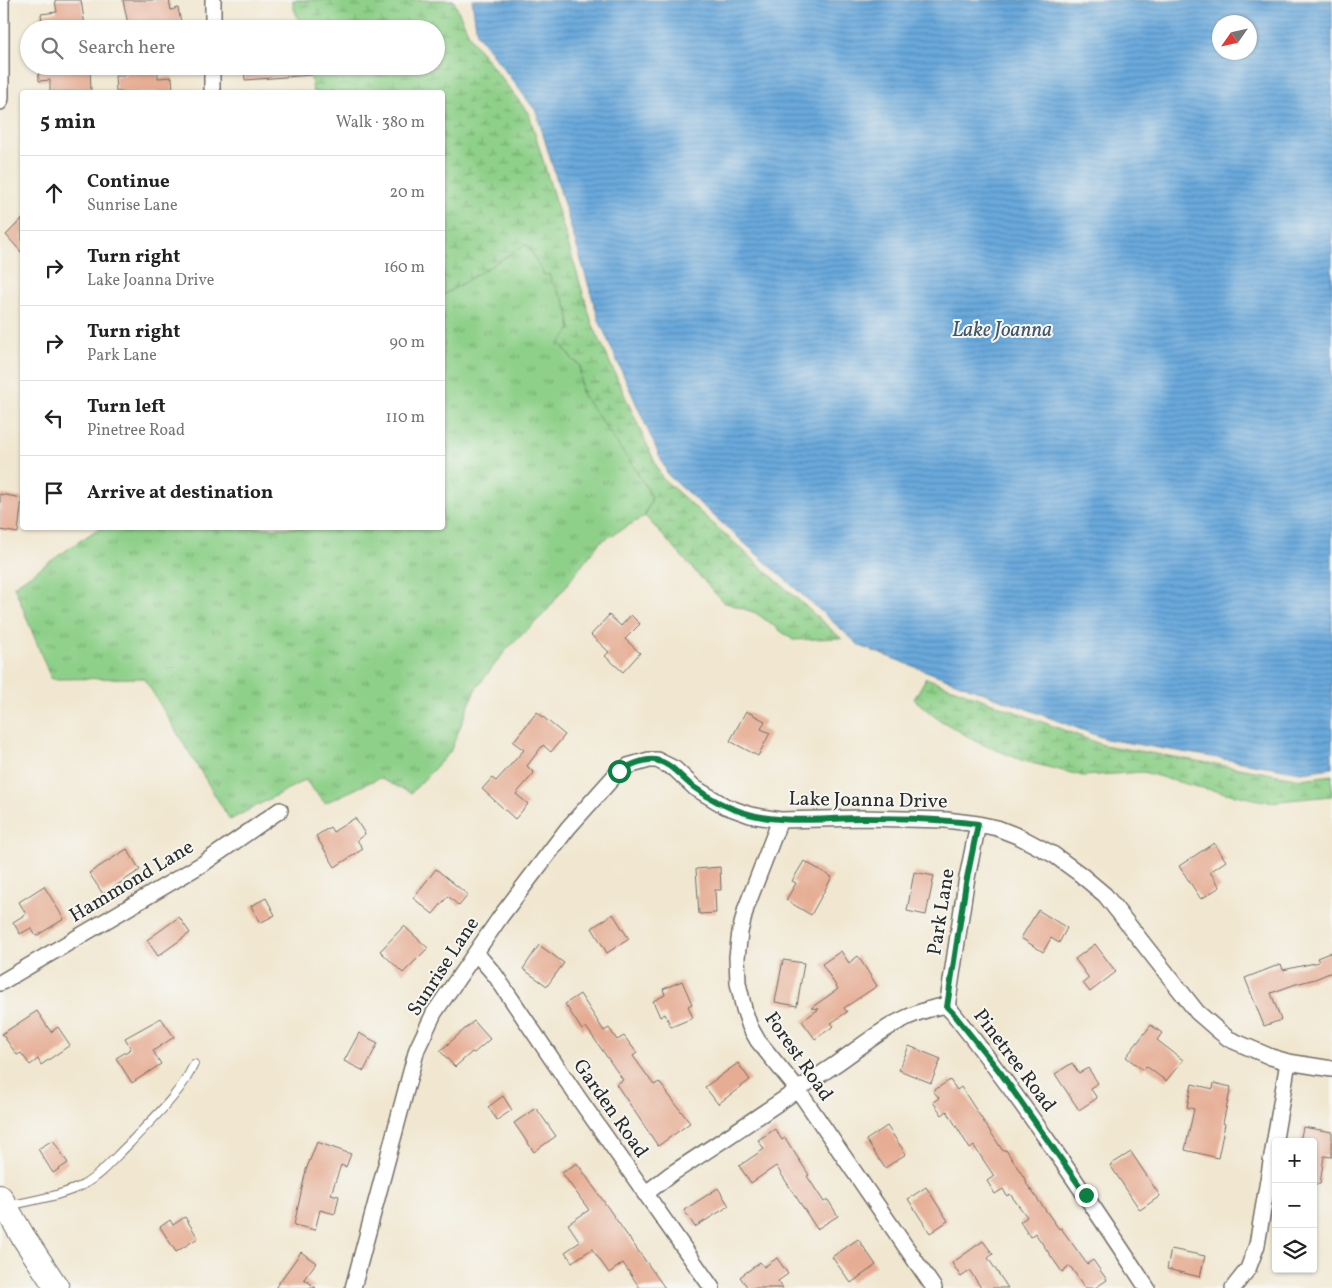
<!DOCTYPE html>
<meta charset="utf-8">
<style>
:root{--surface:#fff;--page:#f6f6f6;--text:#222;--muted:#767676;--line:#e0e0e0}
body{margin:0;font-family:Vollkorn,serif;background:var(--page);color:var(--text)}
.controls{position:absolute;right:15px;bottom:15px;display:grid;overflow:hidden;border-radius:5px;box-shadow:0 1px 4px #0004}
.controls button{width:45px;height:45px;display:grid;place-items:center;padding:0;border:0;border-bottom:1px solid var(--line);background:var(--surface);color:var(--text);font:25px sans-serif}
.compass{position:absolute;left:1212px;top:15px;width:45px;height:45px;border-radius:50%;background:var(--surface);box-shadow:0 1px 4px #0004;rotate:236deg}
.stop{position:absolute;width:15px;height:15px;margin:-11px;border:4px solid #0b8043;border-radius:50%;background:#fff}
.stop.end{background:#0b8043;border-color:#fff;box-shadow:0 1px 5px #0008}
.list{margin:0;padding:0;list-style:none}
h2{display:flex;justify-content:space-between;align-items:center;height:65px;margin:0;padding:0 20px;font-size:21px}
h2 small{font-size:16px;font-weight:400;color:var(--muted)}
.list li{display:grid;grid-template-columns:32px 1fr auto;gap:15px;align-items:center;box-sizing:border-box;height:75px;padding:0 20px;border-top:1px solid var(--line)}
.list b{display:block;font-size:19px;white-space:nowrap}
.list p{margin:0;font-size:16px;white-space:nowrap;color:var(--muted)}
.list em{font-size:16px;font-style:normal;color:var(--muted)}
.icon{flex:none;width:28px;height:28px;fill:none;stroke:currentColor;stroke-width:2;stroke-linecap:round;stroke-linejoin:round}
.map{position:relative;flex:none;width:1332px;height:1288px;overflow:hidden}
.search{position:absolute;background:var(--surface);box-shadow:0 1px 4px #0004;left:20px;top:20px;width:425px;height:55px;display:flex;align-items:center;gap:12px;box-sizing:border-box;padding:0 18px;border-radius:28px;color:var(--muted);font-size:19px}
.panel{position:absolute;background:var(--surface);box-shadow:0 1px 4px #0004;left:20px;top:90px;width:425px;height:440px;border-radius:5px}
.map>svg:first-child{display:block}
.grass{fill:url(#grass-tufts);stroke:#5c7e5a}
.wetland{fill:url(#wetland-marsh);stroke:#5c7e5a}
.water{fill:url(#water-rules);stroke:#4a6a84;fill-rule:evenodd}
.building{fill:#e6ad94}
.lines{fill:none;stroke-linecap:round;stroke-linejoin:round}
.lane-casing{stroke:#706d65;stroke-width:10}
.street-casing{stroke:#706d65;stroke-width:18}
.primary-casing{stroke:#706d65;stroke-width:26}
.lane{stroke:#fff;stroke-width:8}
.street{stroke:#fff;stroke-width:15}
.primary{stroke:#fff;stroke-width:24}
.route{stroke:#0b8043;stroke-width:6}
.labels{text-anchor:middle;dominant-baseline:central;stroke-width:4;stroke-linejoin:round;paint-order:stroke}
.street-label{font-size:20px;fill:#2b2b2b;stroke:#f6f6f2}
.water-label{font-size:21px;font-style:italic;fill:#415769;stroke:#f6f6f2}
</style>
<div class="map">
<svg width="1332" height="1288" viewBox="0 0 1332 1288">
<defs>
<pattern id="grass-tufts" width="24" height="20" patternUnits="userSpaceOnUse" patternTransform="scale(1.25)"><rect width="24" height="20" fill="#8ed089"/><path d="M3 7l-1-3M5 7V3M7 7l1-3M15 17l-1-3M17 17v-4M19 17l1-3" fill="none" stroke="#74a970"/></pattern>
<pattern id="wetland-marsh" width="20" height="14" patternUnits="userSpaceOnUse" patternTransform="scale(1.25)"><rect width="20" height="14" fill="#8ed089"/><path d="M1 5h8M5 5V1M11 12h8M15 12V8" fill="none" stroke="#74a970"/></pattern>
<pattern id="water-rules" width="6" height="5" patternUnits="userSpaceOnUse" patternTransform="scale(1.25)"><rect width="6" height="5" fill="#69a9dc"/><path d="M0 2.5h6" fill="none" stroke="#578ab3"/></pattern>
</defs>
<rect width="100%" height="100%" fill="#f6f6f2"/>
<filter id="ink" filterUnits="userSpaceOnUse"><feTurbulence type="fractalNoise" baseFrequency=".02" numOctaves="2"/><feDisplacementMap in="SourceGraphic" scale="10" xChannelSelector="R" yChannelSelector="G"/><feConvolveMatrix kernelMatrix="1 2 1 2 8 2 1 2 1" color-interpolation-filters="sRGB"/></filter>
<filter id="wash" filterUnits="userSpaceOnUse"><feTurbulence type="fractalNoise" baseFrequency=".0096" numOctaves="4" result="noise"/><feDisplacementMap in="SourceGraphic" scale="20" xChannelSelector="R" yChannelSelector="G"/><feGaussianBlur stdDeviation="1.12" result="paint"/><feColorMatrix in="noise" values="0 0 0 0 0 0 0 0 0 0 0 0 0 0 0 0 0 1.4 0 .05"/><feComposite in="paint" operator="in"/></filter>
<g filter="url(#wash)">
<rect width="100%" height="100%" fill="#f1e7d0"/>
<path class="grass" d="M527,244L544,274H549C552,284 559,289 563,298C572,317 571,339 573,360L580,365L581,392L584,393L637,472L652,497L645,516L600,542L545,613L506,650L475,690L450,752L411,793L379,778L325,803L305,780L230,820L144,678L51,679L14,586L99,528H442L443,295Z"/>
<path class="wetland" d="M293,0H453L472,40L529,114L592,323L662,478L842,639L840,638L793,640L756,613L723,602L645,516L652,497L637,472L583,395V393L581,392L580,365L573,360L560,343L571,329C569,318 568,305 561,295C556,288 551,283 549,274L544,275L527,244L443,295L442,92H313L309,66H436V29H302C300,19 292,10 293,0Z
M926,678L1103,745L1302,779L1332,775V796L1268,802L1193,786L1143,772L1083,776L1024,761L979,743L935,717L914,699Z"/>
<path class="water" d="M472,0H1332V768L1301,772L1106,739L860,646L668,475L599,320L536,111L477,34ZM1220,22H1250V52H1220Z"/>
<g id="blocks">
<path class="building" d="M55,0H81L85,26L70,29H43L41,14L57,12Z
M123,0H169L171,10L178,8L181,22L149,29H129Z
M38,66H90L91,92H50V80L39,81Z
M124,66H158V78L172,77L173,92H116L115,76H125Z
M244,66H311L312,75L245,80Z
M22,219V253L6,235Z
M0,494L22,498L18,533L0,530Z
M609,615L621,626L631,615L640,624L625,639L640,653L623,672L605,656L609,652L591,635Z
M746,711L765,721L761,729L770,733L758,756L730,741Z
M537,712L565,735L551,752L543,745L527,766L534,773L516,794L528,804L515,819L482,789L492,778L496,781L524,750L513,742Z
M355,818L365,834L357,840L363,849L335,867L316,836L330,827L333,832Z
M1214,843L1226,861L1210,872L1220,887L1201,899L1179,866Z
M127,849L140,870L103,894L89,873Z
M804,861L832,877L811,915L786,900L796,883L792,881Z
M720,867L721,890H715L716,913L699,914L696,869Z
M436,869L468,895L459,906L448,896L433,914L413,898Z
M914,872L934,876L926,915L907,911Z
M44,886L64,919L36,936L31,928L20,934L13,922L26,914L19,902Z
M266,898L275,915L260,923L251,906Z
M1038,910L1067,928L1059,943L1051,938L1043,952L1021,938Z
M613,914L629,939L607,953L592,928Z
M179,917L190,933L158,956L147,940Z
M404,926L428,948L403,973L380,951Z
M1095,944L1116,972L1090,992L1083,983L1089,978L1075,959Z
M539,945L564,963L547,986L523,969Z
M841,951L849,963L858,956L877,986L844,1008L847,1012L831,1023L834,1026L815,1039L802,1021L819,1009L811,1008L838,989L822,964Z
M1332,952V972L1315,979L1296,984L1271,993L1281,1020L1264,1026L1245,978L1281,964L1283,970L1319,962L1317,958Z
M783,960L804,963L797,1006L775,1002Z
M682,981L692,1004L688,1006L693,1018L671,1027L665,1014L660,1017L653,1001L665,995L663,989Z
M580,994L604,1031L609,1028L617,1040L624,1036L637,1053L633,1056L654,1085L659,1082L690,1123L658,1146L616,1084L623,1080L586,1027L582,1030L565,1004Z
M37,1011L51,1032L58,1027L70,1045L41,1065L38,1059L30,1065L21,1053L17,1055L2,1034Z
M161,1018L174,1037L153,1051L161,1064L132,1083L116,1058L131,1049L125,1038Z
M474,1021L490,1039L474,1053L472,1052L455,1067L440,1051Z
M1151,1025L1162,1033L1157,1040L1183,1060L1166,1081L1146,1066L1143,1070L1126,1057Z
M359,1033L378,1043L364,1071L344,1061Z
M909,1046L941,1059L931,1083L899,1070Z
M738,1063L750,1080L718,1104L705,1087Z
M1072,1063L1079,1073L1088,1068L1098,1083L1090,1088L1097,1098L1079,1110L1055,1074Z
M950,1080L957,1090L961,1087L1003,1151L1006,1150L1027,1182L1026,1183L1059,1229L1061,1228L1087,1264L1093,1260L1107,1280L1095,1288H1085L1070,1266L1062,1272L1035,1233L1030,1237L1020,1222L1027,1217L1010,1194L1007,1196L1003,1189L995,1194L987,1181L994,1176L974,1146L970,1149L947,1111L942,1115L933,1102L939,1098L933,1091Z
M1214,1083L1231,1087L1223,1123L1225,1124L1218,1158L1185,1150L1194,1109L1187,1107L1192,1084L1213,1089Z
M503,1096L512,1110L497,1120L488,1107Z
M536,1108L556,1136L534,1152L514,1123Z
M887,1126L906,1154L885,1168L866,1140Z
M1303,1127L1332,1132V1157L1324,1156L1320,1184H1313V1142H1300Z
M775,1129L782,1140L785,1138L809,1175L807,1176L824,1202L828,1200L838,1216L817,1229L776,1166L751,1183L739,1166L764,1149L758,1140Z
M53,1140L68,1163L53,1173L38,1149Z
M317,1142L351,1154L346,1167L341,1165L331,1194L339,1196L335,1214L320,1210L315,1230L294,1225L306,1170Z
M1131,1152L1160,1196L1140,1210L1110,1165Z
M577,1163L629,1238L665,1288H640L623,1263L609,1273L592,1249L572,1262L565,1252L580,1242L568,1224L589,1210L562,1173Z
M926,1187L948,1221L930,1233L908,1199Z
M718,1188L729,1206L695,1227L684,1210Z
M185,1217L198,1238L176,1252L160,1227L170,1220L173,1225Z
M858,1239L876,1265L851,1283L832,1257Z
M983,1241L993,1254L988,1258L1008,1288H981L970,1271L961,1277L952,1263Z
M1171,1249L1205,1256L1200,1277L1167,1269Z
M301,1252L316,1263L304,1279L316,1288H275Z
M777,1258L788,1274L778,1281L783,1288H748L740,1277L760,1262L764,1267Z"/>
</g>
</g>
<g filter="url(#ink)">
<use href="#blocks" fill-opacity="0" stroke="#706d65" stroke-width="1"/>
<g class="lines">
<defs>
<path id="lane" d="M9,1206C33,1200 61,1196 83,1185C101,1175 114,1158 129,1144C152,1119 180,1095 194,1064"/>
<path id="street" d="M213,29V0
M212,92V66
M0,102L1,98V0
M780,820L746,908L740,932L737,957L738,983L744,1009L750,1027L758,1041L798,1090L934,1288
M476,953L495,975L577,1096L712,1288
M0,983L204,863L280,810
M947,1007L966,883L978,824
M645,1194L671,1174C726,1139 779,1102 833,1066C870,1041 896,1015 942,1006L947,1007L953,1013C1023,1101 1085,1194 1147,1288
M353,1288L417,1049L434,1013L501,916L568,828L619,771L628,766L649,760H657L675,769L695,788L725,806L750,815L780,820L863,818L946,820L978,824L997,828L1020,837L1054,855L1080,874L1105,895L1197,1012L1220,1032L1229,1039L1271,1057L1288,1062L1332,1069
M1233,1288L1248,1269L1257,1245L1288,1062"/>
<path id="primary" d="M0,1197L22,1235L57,1288"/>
</defs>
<use href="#lane" class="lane-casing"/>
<use href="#street" class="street-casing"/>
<use href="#primary" class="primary-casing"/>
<use href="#lane" class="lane"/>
<use href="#street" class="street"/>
<use href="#primary" class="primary"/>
</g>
</g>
<g class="lines" filter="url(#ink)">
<path class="route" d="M619,771C629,766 644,758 655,760C673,763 681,779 695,788C709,798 726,807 742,812C781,825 823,818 863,818C901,818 940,819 978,824L966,883L947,1007L953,1013L1000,1072L1086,1195"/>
</g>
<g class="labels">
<g class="street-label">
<text transform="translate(868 801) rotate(1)">Lake Joanna Drive</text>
<text transform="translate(132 882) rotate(-31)">Hammond Lane</text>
<text transform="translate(942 912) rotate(-81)">Park Lane</text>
<text transform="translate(444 967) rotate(-57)">Sunrise Lane</text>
<text transform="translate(798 1057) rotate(55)">Forest Road</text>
<text transform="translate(1014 1061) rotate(53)">Pinetree Road</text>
<text transform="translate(610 1109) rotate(55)">Garden Road</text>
</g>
<g class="water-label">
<text x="1002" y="330">Lake Joanna</text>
</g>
</g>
</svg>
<div class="controls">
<button>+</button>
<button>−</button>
<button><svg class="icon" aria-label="layers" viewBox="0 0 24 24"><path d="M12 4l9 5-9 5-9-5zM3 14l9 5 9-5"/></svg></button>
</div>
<svg class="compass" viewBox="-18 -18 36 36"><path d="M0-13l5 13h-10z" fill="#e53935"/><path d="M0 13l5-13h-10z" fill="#767676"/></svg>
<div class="stop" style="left:619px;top:771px"></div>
<div class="stop end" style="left:1086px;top:1195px"></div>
<div class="search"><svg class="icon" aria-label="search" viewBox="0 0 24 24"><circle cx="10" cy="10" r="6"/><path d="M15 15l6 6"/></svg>Search here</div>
<section class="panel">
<h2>5 min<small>Walk · 380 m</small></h2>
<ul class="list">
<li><svg class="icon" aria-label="ahead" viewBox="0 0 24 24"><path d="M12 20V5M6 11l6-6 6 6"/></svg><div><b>Continue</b><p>Sunrise Lane</p></div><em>20 m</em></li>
<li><svg class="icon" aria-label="right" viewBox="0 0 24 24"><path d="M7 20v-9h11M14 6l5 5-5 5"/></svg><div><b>Turn right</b><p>Lake Joanna Drive</p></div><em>160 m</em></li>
<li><svg class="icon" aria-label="right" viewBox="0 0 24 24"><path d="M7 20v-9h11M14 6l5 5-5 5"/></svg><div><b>Turn right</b><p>Park Lane</p></div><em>90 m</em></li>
<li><svg class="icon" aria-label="left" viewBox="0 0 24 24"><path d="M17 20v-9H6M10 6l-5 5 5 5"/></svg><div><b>Turn left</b><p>Pinetree Road</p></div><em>110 m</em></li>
<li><svg class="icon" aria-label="arrive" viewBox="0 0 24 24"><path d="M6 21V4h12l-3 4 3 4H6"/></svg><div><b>Arrive at destination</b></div></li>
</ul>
</section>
</div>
